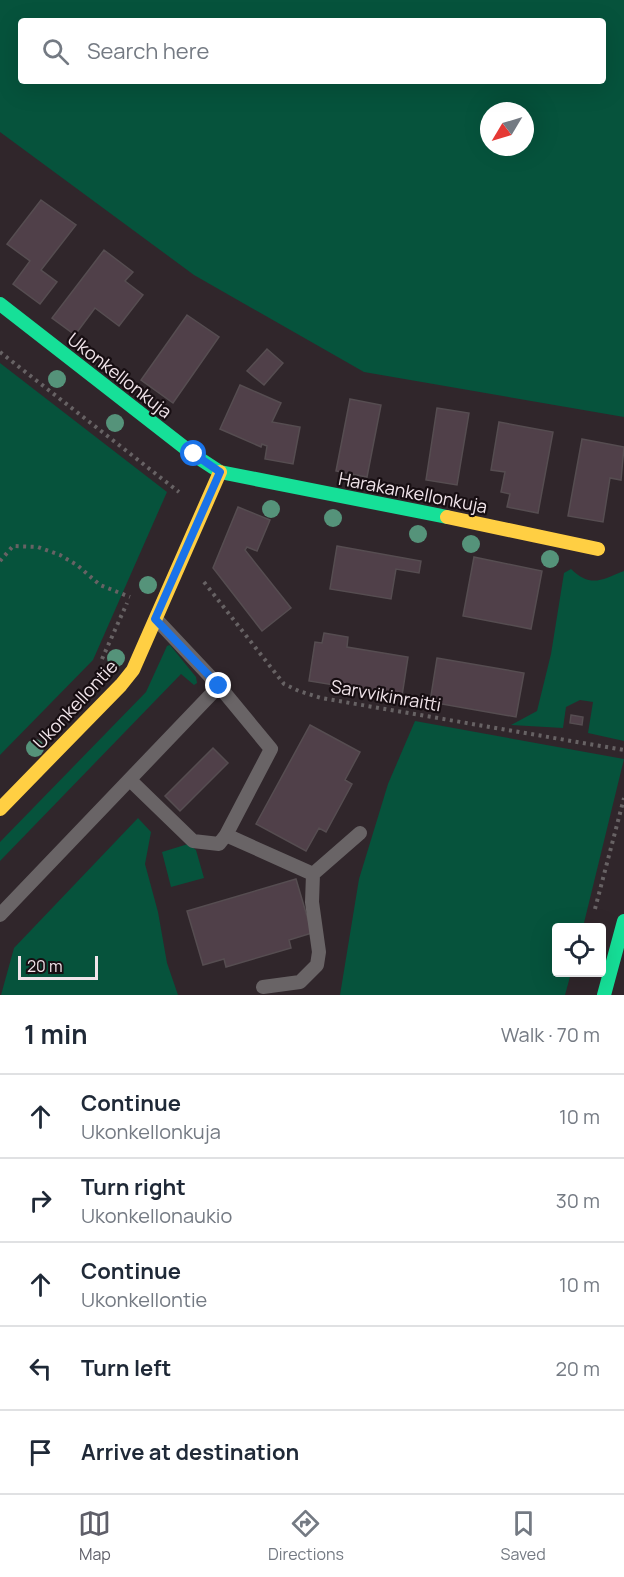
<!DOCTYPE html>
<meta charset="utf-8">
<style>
:root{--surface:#fff;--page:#f6f6f7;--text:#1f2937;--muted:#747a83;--line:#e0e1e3;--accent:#5f5f69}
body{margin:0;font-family:Manrope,sans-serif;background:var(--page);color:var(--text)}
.controls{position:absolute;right:18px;bottom:18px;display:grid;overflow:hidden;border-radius:6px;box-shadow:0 6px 24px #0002}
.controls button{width:54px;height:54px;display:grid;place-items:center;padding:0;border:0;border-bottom:2px solid var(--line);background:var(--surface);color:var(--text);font:30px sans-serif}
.compass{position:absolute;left:480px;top:102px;width:54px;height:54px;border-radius:50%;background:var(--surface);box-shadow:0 6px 24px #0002;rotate:232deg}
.scale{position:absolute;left:18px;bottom:15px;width:80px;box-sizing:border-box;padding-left:6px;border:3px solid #f1e4ea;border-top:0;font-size:16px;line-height:21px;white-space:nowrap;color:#f1e4ea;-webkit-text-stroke:4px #170e12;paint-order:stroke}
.stop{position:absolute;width:18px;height:18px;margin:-14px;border:4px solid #1a73e8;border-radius:50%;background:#fff}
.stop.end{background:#1a73e8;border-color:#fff;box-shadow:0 2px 6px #0008}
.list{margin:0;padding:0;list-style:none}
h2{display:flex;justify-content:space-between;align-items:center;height:78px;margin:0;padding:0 24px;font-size:26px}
h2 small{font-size:20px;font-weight:400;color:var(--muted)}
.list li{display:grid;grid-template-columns:39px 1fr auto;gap:18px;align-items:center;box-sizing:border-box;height:84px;padding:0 24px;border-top:2px solid var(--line)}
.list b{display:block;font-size:22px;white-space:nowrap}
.list p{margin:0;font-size:20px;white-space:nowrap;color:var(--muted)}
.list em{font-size:20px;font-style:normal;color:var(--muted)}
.icon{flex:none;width:33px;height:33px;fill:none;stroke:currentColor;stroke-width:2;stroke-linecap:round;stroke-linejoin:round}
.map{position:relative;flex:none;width:624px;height:995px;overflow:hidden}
.search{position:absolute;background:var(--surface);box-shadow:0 6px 24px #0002;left:18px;right:18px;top:18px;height:66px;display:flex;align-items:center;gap:15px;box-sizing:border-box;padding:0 21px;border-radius:6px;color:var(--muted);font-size:22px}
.sheet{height:498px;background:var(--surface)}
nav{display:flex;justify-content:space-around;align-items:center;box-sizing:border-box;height:84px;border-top:2px solid var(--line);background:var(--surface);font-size:16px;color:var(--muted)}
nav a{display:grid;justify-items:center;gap:3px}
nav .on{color:var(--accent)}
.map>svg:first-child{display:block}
.green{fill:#06533c;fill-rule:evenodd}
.building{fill:#504049;stroke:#564d51;stroke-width:1.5}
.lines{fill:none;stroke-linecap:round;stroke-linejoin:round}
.path{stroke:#676264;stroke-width:4;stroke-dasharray:3 4.5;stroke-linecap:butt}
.lane{stroke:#696466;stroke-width:14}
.fast{stroke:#16e098;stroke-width:14}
.slow{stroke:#ffcf43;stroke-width:14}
.tree{fill:#55937a}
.route{stroke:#1a73e8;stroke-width:8}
.labels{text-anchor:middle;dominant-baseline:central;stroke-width:4.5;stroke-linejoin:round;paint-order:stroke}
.street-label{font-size:18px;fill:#f1e4ea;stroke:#170e12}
</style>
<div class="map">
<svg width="624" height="995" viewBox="0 0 624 995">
<rect width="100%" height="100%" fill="#30262b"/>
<path class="green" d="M0,0H624V417L364,372L194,275L0,132ZM21,21H603V81H21ZM489,111H525V147H489Z
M0,363L167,492L93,660L0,755Z
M571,569C591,588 601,580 624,571V741L588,733L593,702L580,700L566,707L563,728L511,725L537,711L551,654L564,573Z
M170,645L196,677L197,683L194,685L181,674L0,861V842L146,692L167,646Z
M415,721L624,759L583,927H556V972L571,973L565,995H340L359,879L388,784Z
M138,818L151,832L145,864L158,912L167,963L178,995H1L14,948Z
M188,844L196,850L204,878L171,887L162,852Z"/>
<path class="building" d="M41,200L76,225L41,270L57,282L40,304L13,284L30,261L7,244Z
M104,250L133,272L125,281L143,295L119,326L95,308L75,335L52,318Z
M187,315L219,337L173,403L141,380Z
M267,349L283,363L264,385L247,371Z
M240,385L281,403L272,422L300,427L293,464L265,459L267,446L262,444L261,447L220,429Z
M350,399L381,405L367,477L336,471Z
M437,408L469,413L457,485L426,480Z
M499,422L553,432L538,513L507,507L510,494L501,492L505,472L491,470Z
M582,439L624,447L621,480L610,478L603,522L568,516Z
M238,507L270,520L257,551L247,547L245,550L291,608L262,631L213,568Z
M337,546L421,561L419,573L396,569L391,599L330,589Z
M474,557L542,571L531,629L463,616Z
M324,633L348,637L347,647L408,657L402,696L309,681L315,642L322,643Z
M437,658L524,673L516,717L430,702Z
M571,715L583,717L582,725L570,723Z
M310,725L360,752L345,780L352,784L326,832L319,828L306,851L256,824Z
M213,748L228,763L180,811L165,796Z
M296,879L312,933L289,940L291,948L226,967L224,959L203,965L187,911Z"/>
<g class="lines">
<path class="path" d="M0,352L179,492
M0,561L13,546L38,547L60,555L77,565L100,585L130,597
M204,582L284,684L299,691L321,698L624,750
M102,659L127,603
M595,909L624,798"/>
<path class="lane" d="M130,780L193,841L219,844L226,835L271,749L219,686L157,620
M226,835L313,874
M0,915L219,686
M263,987L300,982L317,965L319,952L312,902L313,874L360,833"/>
<path class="fast" d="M0,304L194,455L220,472L447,517
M604,995L624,921"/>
<path class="slow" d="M447,517L598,549
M0,809L121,685L133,670L220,472"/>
</g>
<g class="tree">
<circle cx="57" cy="379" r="9"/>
<circle cx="115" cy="423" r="9"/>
<circle cx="271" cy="509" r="9"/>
<circle cx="333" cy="518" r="9"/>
<circle cx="418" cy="534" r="9"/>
<circle cx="471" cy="544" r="9"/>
<circle cx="550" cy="559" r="9"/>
<circle cx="148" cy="585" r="9"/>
<circle cx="116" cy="658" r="9"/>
<circle cx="35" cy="748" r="9"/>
</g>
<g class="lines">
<path class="route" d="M194,454L220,472L155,619L219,686"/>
</g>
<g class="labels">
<g class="street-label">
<text transform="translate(120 375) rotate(38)">Ukonkellonkuja</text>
<text transform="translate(413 492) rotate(11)">Harakankellonkuja</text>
<text transform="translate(386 695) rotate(10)">Sarvvikinraitti</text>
<text transform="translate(75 704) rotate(-47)">Ukonkellontie</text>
</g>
</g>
</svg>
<div class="controls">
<button><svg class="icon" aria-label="locate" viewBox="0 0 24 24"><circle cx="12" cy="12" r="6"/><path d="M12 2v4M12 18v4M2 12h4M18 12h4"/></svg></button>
</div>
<svg class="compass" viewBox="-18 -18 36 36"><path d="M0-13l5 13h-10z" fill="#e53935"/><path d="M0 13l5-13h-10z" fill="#747a83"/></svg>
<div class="scale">20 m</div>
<div class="stop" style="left:194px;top:454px"></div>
<div class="stop end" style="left:219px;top:686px"></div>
<div class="search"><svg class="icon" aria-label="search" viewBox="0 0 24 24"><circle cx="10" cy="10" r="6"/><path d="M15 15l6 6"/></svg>Search here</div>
</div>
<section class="sheet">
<h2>1 min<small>Walk · 70 m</small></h2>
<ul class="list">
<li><svg class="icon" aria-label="ahead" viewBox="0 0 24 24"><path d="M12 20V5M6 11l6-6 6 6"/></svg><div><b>Continue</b><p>Ukonkellonkuja</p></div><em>10 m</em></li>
<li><svg class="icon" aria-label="right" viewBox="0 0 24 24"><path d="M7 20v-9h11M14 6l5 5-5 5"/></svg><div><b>Turn right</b><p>Ukonkellonaukio</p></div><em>30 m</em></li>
<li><svg class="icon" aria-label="ahead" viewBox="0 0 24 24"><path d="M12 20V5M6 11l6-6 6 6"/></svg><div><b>Continue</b><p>Ukonkellontie</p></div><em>10 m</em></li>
<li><svg class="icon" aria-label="left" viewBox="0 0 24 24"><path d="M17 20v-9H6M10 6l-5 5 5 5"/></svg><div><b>Turn left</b></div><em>20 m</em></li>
<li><svg class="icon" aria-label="arrive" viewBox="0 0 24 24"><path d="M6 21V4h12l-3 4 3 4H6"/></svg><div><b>Arrive at destination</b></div></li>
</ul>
</section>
<nav>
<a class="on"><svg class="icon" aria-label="map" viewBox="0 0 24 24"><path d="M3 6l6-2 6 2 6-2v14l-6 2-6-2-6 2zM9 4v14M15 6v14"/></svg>Map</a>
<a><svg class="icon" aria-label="directions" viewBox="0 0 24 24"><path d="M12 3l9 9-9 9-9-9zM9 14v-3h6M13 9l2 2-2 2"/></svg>Directions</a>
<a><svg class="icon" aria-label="saved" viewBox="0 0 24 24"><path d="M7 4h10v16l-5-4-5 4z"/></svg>Saved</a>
</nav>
